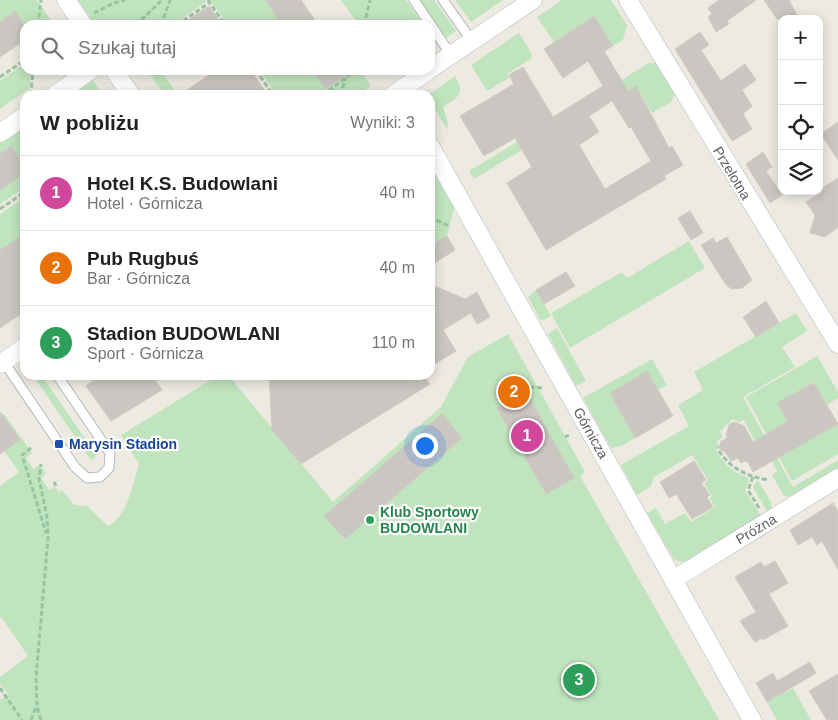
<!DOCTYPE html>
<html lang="pl">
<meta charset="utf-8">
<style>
:root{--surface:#fff;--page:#f2f2f2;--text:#202124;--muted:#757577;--line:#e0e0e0;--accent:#2563eb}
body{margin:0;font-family:Arial,sans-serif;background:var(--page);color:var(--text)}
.controls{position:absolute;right:15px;top:15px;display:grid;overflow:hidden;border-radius:10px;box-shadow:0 2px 12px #0003}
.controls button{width:45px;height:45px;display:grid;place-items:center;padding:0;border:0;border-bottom:1px solid var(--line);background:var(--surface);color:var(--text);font:25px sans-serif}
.you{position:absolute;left:424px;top:445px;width:18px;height:18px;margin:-12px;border:4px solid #fff;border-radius:50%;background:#1a73e8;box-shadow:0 0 0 8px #1a73e833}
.badge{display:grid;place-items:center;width:32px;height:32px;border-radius:50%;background:var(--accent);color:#fff;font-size:16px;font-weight:700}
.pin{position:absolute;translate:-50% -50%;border:2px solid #fff;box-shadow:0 1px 5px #0006}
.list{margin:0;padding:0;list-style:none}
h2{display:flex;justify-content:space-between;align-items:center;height:65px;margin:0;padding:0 20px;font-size:21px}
h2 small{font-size:16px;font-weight:400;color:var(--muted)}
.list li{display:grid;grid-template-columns:32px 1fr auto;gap:15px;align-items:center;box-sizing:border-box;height:75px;padding:0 20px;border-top:1px solid var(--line)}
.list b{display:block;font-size:19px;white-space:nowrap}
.list p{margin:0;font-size:16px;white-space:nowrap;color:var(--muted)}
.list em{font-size:16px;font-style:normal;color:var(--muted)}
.icon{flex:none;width:28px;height:28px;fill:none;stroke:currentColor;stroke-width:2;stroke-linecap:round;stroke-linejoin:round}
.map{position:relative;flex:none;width:838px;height:720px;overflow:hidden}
.search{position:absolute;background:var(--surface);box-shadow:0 2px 12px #0003;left:20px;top:20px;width:415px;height:55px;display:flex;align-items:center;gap:12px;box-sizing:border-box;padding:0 18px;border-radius:15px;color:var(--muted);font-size:19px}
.panel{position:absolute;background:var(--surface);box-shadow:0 2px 12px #0003;left:20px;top:90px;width:415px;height:290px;border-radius:15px}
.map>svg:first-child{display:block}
.green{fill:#c0e4be}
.building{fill:#cac6c1;stroke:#d1cbc0;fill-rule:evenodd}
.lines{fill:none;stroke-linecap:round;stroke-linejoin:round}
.lane-casing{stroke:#b4b8bc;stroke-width:11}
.street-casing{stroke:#b4b8bc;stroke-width:19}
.path{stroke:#97c5a2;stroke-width:3;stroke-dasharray:5 2.5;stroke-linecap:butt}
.lane{stroke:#fff;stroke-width:9}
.street{stroke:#fff;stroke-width:18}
.transit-dot{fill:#1a4fb4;stroke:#fff;stroke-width:2}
.leisure-dot{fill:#2e9e5b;stroke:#fff;stroke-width:2}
.labels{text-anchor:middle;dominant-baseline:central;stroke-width:4.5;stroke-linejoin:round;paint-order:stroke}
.street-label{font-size:14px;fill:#5a5e62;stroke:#fff}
.transit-label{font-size:14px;font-weight:bold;fill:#164399;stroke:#fff;text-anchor:start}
.leisure-label{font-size:14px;font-weight:bold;fill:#27864d;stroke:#fff;text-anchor:start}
</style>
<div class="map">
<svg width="838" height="720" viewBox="0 0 838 720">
<rect width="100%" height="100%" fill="#edeae1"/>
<path class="green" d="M0,0H37L54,25L25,26L15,12L0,22Z
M78,0H205L206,2L173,25H95Z
M210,0H265L282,25H228Z
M341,0H406L424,25H359Z
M420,0H434L456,31L446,38Z
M455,0H503L471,22Z
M562,0H611L627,25L623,40L613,46L594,16L554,42L537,17Z
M519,33L532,54L531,59L507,74L509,78L487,91L471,65Z
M25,63V70H31L30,88L0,109V81Z
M648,63H657L675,93L671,102L652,113L636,86L612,100L614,85Z
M147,70H164L162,72L178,95H164Z
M259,70H313L326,89L350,72L349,70H360L371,86L357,95H277Z
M90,76L103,95H63Z
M455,76C466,94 458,97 443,107L448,123L447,130L430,100V95H428Z
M25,121V187L0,204V139Z
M517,142L522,150L474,179L469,171Z
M430,166L454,208L447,236L430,247Z
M25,197V234L0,250V214Z
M689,241L705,268L570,348L551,313L622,272L627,278Z
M536,290L551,316L541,321L528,297Z
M796,313L807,331L782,347L795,367L743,397L793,487L838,460V468L790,497L784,496L772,475L777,471L763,446L758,448L744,420L739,422L733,419L720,431L723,437L717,441L719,448L716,450C724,464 732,472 747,477L749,481L745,490L761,516L689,560L681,562L674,559L647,513L656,508L665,524L685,513L691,522L715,507L710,498L712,496L704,484L708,480L692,455L654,477L651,486L637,495L621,465L689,426L678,405L703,390L694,372Z
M557,328L586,381L576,386L548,334Z
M508,334L585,472L580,476L719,720H0V700L8,694L0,684V677L28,656L2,618H0V486L19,472L0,445V440L16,435L2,415L4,414L32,453L26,458L33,469L40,465L46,474L41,478L49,490L55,487L59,492L62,490L74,505L87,506L108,526C128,517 133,482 139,464L121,435L219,375H228L333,502L441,407L468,357Z
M817,356L838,392V398L827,405L814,383L778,403L788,421L776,429L838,424V454L792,481L746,397Z
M652,359L667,385L658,390L647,372L610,393L635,438L621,446L611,448L583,398Z
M42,376L97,456L91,460L36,380L38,377Z
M756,481L759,482L771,502L772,511H767L753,488Z
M793,688L811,720H777L767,702Z"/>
<path class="building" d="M265,0H301L318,25H282Z
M719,0H756L727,21L729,24L716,32L708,17L712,14L708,8Z
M764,0H789L799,19H777Z
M209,6L222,25H181Z
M15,11L25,26V40L0,57V22Z
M594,16L613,46L604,51L628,91L636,86L669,148L672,146L683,165L664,176L666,179L546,250L507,183L532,167L515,138L484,156L460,116L514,84L509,75L523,67L553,117L603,86L588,61L563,78L544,49ZM612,101L629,128L631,127L651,161L605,189L579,145L599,132L589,116Z
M700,32L709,45L701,50L721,81L745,64L756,80L742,90L752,106L743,114L752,129L732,141L675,49Z
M216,70H250L268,95H180Z
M313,70H353L326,89Z
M838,122V160L821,134Z
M11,146L25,166V173L0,190V154Z
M763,152L772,167L766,171L782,195L770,203L746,164Z
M838,178V227L825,237L810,233L815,215L806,202L822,192L824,187Z
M690,211L703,233L691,240L678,218Z
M25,234V311L0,328V250Z
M447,236L455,250L430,266V246Z
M727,237L752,280L742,288L732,289L726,285L701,245L713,238L716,243Z
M566,272L575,286L544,304L536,290Z
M430,284L465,299L477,292L490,317L477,324L471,313L443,330L456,351L430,367Z
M766,301L779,323L756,337L743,317Z
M647,371L673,416L635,438L610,393Z
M100,375H151L162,390L111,421L86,386Z
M269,375H422L430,384L301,464L272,430Z
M814,383L838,424L753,472L748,462L745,461L741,463L738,458L731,461L726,453L717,447L721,444L720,442L727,438L726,435L729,425L734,422L744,426L753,442L788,421L777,403Z
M526,392L574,478L546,494L497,408Z
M0,412L20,440L0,454Z
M442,414L462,438L345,539L324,516Z
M694,461L706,480L701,483L710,495L707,497L713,507L692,519L676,494L669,498L660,482Z
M833,503L838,511V570L822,541L817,545L812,537L798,545L790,530Z
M775,561L788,583L769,594L788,626L763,640L762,638L755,642L740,621L756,612L735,577L761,562L764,567Z
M810,662L816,673L767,702L756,683L773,673L777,681Z
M838,674V720H827L809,691Z"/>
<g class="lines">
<defs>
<path id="lane" d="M414,0L451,55
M443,0L472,41
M4,362L75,467L87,478L100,477L109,468L110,453L57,375"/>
<path id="street" d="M66,0L83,25
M628,0L838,344
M430,69L533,0
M114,70L131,95
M55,95L91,70
M393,95L429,70
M0,133L25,116
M430,146L752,720
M0,364L25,347
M673,580L838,478"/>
</defs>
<use href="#lane" class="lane-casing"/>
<use href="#street" class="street-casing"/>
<path class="path" d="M208,0L225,25
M94,13L114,3L125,0
M38,25L41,0
M136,25L162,0
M161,25L170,0
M177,25L209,3
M364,25L370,0
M256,70L273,95
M0,77L25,60
M31,95L33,70
M323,95L356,70
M340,95L346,78
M0,209L25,192
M430,217L449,226
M507,385L542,388
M565,437L569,435
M31,448L22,455L46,533
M719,451C731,469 747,476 768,480
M753,477L748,490L759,508
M54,482L56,486
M0,688L22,720
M31,720L36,707
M41,720L37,706L36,678L48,538L47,517L39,479L41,464"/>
<use href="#lane" class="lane"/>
<use href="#street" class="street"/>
</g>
<rect class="transit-dot" x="54" y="439" width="10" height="10" rx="2.5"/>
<circle class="leisure-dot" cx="370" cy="520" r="5"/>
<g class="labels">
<g class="street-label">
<text transform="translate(732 173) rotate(59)">Przelotna</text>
<text transform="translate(591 433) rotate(61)">Górnicza</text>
<text transform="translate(756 529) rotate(-31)">Próżna</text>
</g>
<g class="transit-label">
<text x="69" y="444">Marysin Stadion</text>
</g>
<g class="leisure-label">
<text x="380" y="512">Klub Sportowy<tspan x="380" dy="16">BUDOWLANI</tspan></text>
</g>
</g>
</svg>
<div class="controls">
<button>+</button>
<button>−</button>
<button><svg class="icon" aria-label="locate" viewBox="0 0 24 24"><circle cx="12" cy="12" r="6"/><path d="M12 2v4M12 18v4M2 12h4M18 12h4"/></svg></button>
<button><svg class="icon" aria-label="layers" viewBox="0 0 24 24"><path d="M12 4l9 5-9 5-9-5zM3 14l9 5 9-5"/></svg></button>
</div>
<div class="you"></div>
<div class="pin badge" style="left:527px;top:436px;background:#d1479c">1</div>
<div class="pin badge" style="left:514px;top:392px;background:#e8710a">2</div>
<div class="pin badge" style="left:579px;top:680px;background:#2e9e5b">3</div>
<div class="search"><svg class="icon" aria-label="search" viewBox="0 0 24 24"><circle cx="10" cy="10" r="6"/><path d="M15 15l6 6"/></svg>Szukaj tutaj</div>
<section class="panel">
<h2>W pobliżu<small>Wyniki: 3</small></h2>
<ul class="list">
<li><span class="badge" style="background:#d1479c">1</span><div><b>Hotel K.S. Budowlani</b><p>Hotel · Górnicza</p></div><em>40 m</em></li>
<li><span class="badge" style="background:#e8710a">2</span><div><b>Pub Rugbuś</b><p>Bar · Górnicza</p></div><em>40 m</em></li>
<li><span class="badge" style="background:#2e9e5b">3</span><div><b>Stadion BUDOWLANI</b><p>Sport · Górnicza</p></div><em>110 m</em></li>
</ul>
</section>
</div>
